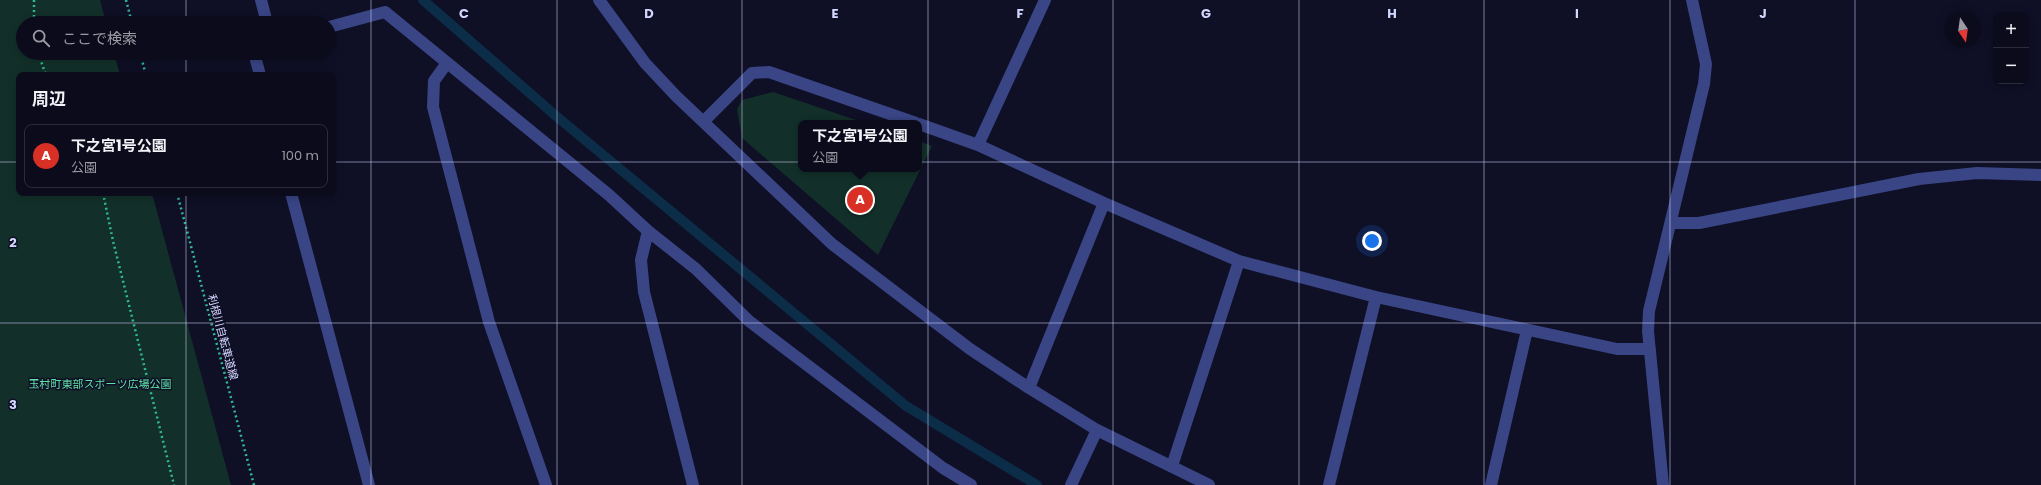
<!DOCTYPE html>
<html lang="ja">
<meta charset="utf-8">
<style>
:root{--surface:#0b0b1c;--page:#141425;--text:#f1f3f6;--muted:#9a9ba3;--line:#2b2b3b;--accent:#d93025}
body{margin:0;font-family:Poppins,"Noto Sans JP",sans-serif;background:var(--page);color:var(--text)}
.controls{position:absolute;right:12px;top:12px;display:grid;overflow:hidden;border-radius:8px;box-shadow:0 2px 10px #0003}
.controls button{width:36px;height:36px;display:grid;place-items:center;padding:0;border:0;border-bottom:1px solid var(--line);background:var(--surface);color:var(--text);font:20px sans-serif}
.compass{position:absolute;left:1945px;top:12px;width:36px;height:36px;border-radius:50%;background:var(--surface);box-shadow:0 2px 10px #0003;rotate:167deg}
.you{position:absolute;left:1372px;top:241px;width:14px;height:14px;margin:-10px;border:3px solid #fff;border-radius:50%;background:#1a73e8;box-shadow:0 0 0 6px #1a73e833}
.badge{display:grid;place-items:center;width:26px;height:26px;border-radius:50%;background:var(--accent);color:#fff;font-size:13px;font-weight:700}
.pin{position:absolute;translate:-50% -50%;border:2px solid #fff;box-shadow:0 1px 4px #0006}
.popup{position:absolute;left:798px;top:120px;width:124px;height:52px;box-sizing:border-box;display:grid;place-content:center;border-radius:8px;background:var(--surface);filter:drop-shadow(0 1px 3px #0005);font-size:13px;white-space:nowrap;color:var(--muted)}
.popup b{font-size:15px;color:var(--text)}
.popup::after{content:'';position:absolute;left:50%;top:100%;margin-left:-8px;border:8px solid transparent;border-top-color:var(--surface)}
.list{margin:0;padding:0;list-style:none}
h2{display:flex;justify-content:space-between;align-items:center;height:52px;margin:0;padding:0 16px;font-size:17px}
h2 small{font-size:13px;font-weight:400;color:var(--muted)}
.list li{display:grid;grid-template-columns:26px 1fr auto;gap:12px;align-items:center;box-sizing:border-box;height:64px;margin:0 8px 8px;padding:0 8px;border:1px solid var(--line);border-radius:8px}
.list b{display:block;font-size:15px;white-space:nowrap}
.list p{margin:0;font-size:13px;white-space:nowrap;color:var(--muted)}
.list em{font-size:13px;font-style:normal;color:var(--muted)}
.icon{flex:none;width:22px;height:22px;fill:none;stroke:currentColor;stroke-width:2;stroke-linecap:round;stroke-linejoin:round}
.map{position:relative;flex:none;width:2041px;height:485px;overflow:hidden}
.search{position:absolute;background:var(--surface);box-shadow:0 2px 10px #0003;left:16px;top:16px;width:320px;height:44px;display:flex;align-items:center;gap:10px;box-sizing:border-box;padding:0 14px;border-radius:22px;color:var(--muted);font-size:15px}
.panel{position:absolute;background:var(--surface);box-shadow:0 2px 10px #0003;left:16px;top:72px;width:320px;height:124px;border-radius:8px}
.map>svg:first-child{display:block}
.green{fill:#123029}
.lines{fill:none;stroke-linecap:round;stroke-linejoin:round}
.stream{stroke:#0c2d48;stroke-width:10}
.path{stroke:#2eb995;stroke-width:2.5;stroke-dasharray:2 3;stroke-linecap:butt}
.minor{stroke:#394585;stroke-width:12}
.grid{fill:none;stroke:#d4d7ff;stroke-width:1;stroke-opacity:0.55}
.labels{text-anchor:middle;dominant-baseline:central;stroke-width:3;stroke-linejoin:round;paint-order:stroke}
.street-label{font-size:11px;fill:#d4d7ff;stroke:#0f0f26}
.park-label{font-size:11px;fill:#5ee1a6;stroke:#0f0f26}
.grid-label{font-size:13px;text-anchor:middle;font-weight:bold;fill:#d4d7ff;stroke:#0f0f26;stroke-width:3;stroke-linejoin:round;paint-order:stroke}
</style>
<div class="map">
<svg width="2041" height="485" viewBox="0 0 2041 485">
<rect width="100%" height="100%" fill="#0f0f26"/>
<path class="green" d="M0,0H100L106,23H23V53H114L120,75H19V193H152L231,485H0Z
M773,92L865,123H801V169H919V141L932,146L878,255L742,138L737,109L742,100Z"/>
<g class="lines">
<path class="stream" d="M423,0L556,116L906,406L1037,485"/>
<path class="path" d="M34,0V23
M126,0L132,23
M38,53L46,75
M140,53L146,75
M103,193L113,241L174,485
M177,193L254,485"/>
<path class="minor" d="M261,0L267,23
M599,0L645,63L676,96L832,244L970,349L1029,388L1097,430L1209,485
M329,27L385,12L609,195L648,231L696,269L749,321L943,468L971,485
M254,53L260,75
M447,63L434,81L433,107L489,322L546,485
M704,121L752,73L769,72L916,123
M919,124L978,145L1104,203L1239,261L1376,297L1617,349H1650
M978,145L1045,0
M291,193L369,485
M1671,223H1699L1919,179L1977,173L2041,175
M648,231L641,260L644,292L693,485
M1029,388L1104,203
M1172,466L1239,261
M1071,485L1097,430
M1329,485L1376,297
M1491,485L1527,330
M1663,485L1648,331L1649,311L1704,84L1706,64L1692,0"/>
</g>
<path class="grid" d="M186,0V23M371,0V485M557,0V485M742,0V485M928,0V485M1113,0V485M1299,0V485M1484,0V485M1670,0V485M1855,0V485M186,53V75M0,162H19M333,162H2041M186,193V485M0,323H2041"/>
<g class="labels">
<g class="street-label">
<text transform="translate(223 337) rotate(75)">利根川自転車道線</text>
</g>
<g class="park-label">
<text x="100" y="384">玉村町東部スポーツ広場公園</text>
</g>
</g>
<g class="grid-label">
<text x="464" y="18">C</text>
<text x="649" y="18">D</text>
<text x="835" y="18">E</text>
<text x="1020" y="18">F</text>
<text x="1206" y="18">G</text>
<text x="1392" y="18">H</text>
<text x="1577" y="18">I</text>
<text x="1763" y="18">J</text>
<text x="13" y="247">2</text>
<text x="13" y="409">3</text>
</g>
</svg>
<div class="controls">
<button>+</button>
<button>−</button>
</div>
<svg class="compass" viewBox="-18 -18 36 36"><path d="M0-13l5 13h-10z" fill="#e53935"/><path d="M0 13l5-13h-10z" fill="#9a9ba3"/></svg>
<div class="you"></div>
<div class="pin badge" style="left:860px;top:200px">A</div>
<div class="popup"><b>下之宮1号公園</b>公園</div>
<div class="search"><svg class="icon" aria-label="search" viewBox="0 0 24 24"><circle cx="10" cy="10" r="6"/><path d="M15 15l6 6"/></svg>ここで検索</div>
<section class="panel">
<h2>周辺<small></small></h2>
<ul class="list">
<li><span class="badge">A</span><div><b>下之宮1号公園</b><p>公園</p></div><em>100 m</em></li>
</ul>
</section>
</div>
